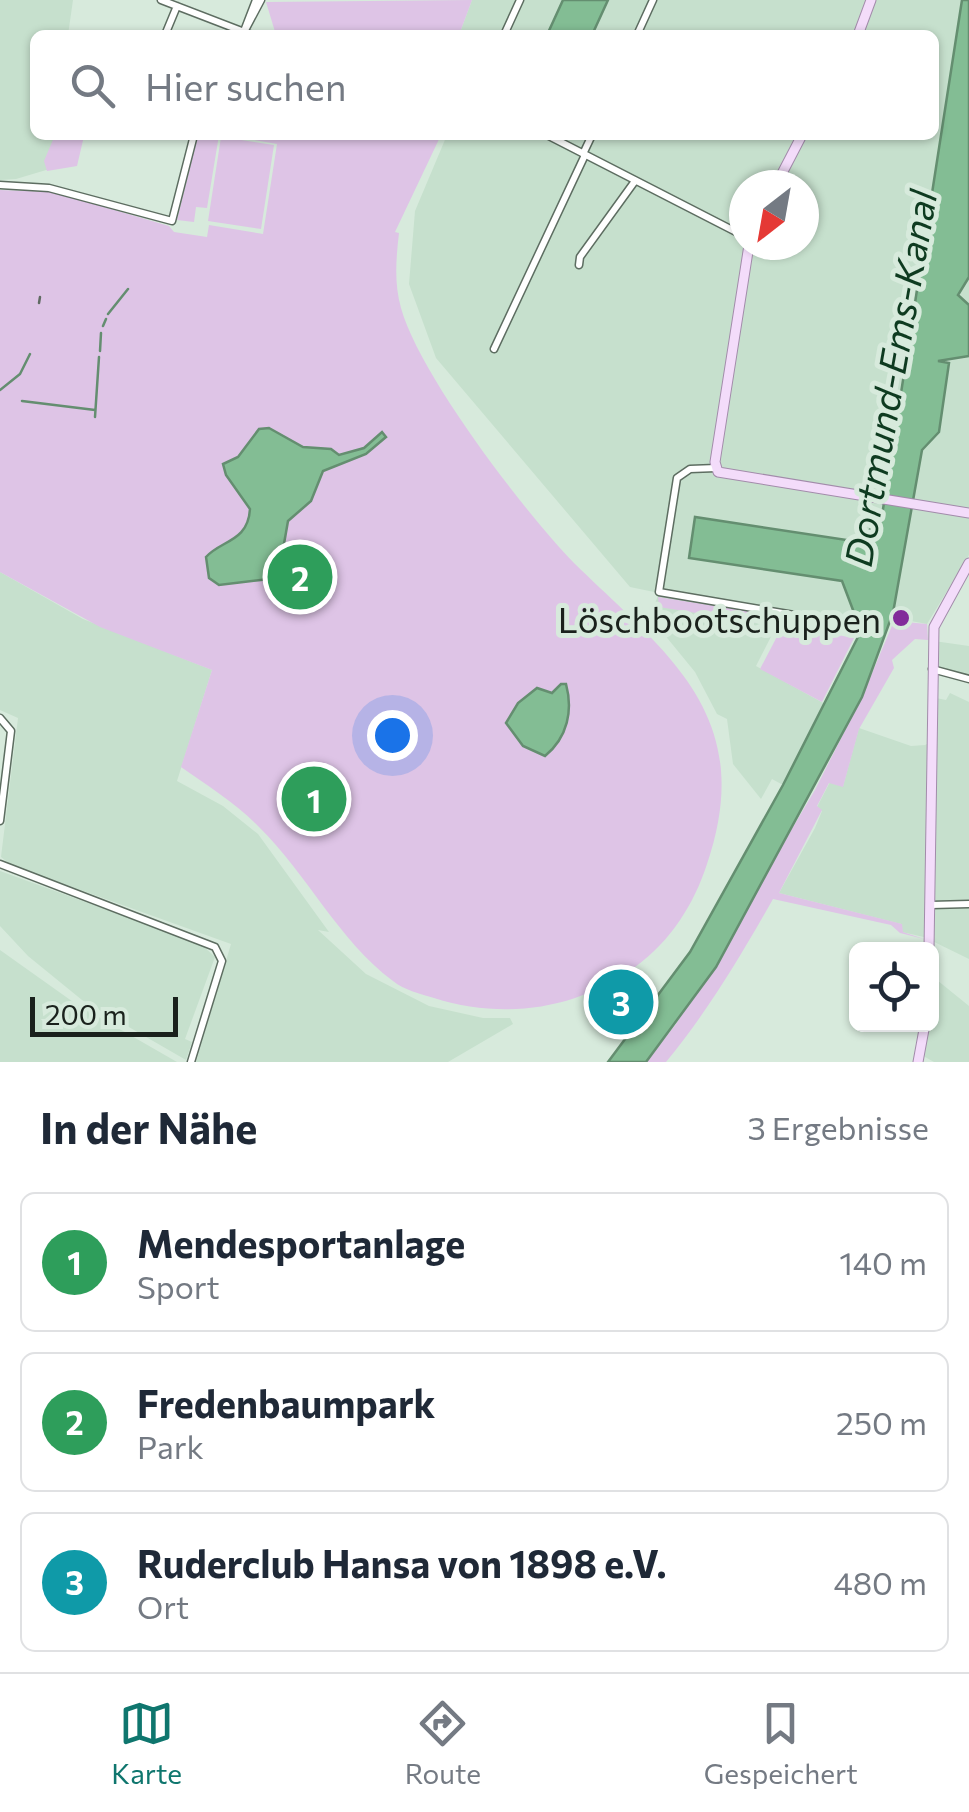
<!DOCTYPE html>
<html lang="de">
<meta charset="utf-8">
<style>
:root{--surface:#fff;--page:#f2f2f3;--text:#1f2937;--muted:#747a83;--line:#e0e1e3;--accent:#0f766e}
body{margin:0;font-family:Commissioner,sans-serif;background:var(--page);color:var(--text)}
.controls{position:absolute;right:30px;bottom:30px;display:grid;overflow:hidden;border-radius:15px;box-shadow:0 2px 8px #0004}
.controls button{width:90px;height:90px;display:grid;place-items:center;padding:0;border:0;border-bottom:2px solid var(--line);background:var(--surface);color:var(--text);font:50px sans-serif}
.compass{position:absolute;left:729px;top:170px;width:90px;height:90px;border-radius:50%;background:var(--surface);box-shadow:0 2px 8px #0004;rotate:211deg}
.scale{position:absolute;left:30px;bottom:25px;width:148px;box-sizing:border-box;padding-left:10px;border:5px solid #1a211c;border-top:0;font-size:28px;line-height:35px;white-space:nowrap;color:#1a211c;-webkit-text-stroke:8px #d7eadc;paint-order:stroke}
.you{position:absolute;left:392px;top:735px;width:35px;height:35px;margin:-25px;border:8px solid #fff;border-radius:50%;background:#1a73e8;box-shadow:0 0 0 15px #1a73e833}
.badge{display:grid;place-items:center;width:65px;height:65px;border-radius:50%;background:var(--accent);color:#fff;font-size:32px;font-weight:700}
.pin{position:absolute;translate:-50% -50%;border:5px solid #fff;box-shadow:0 2px 10px #0006}
.list{margin:0;padding:0;list-style:none}
h2{display:flex;justify-content:space-between;align-items:center;height:130px;margin:0;padding:0 40px;font-size:42px}
h2 small{font-size:32px;font-weight:400;color:var(--muted)}
.list li{display:grid;grid-template-columns:65px 1fr auto;gap:30px;align-items:center;box-sizing:border-box;height:140px;margin:0 20px 20px;padding:0 20px;border:2px solid var(--line);border-radius:15px}
.list b{display:block;font-size:38px;white-space:nowrap}
.list p{margin:0;font-size:32px;white-space:nowrap;color:var(--muted)}
.list em{font-size:32px;font-style:normal;color:var(--muted)}
.icon{flex:none;width:55px;height:55px;fill:none;stroke:currentColor;stroke-width:2;stroke-linecap:round;stroke-linejoin:round}
.map{position:relative;flex:none;width:969px;height:1062px;overflow:hidden}
.search{position:absolute;background:var(--surface);box-shadow:0 2px 8px #0004;left:30px;right:30px;top:30px;height:110px;display:flex;align-items:center;gap:25px;box-sizing:border-box;padding:0 35px;border-radius:15px;color:var(--muted);font-size:38px}
.sheet{height:610px;background:var(--surface)}
nav{display:flex;justify-content:space-around;align-items:center;box-sizing:border-box;height:140px;border-top:2px solid var(--line);background:var(--surface);font-size:28px;color:var(--muted)}
nav a{display:grid;justify-items:center;gap:5px}
nav .on{color:var(--accent)}
.map>svg:first-child{display:block}
.built{fill:#c6e0cd;fill-rule:evenodd}
.green{fill:#dec4e6}
.water{fill:#83bd94;stroke:#648e70;stroke-width:2.5}
.lines{fill:none;stroke-linecap:round;stroke-linejoin:round}
.stream{stroke:#648e70;stroke-width:2.5}
.minor-casing{stroke:#5d6d61;stroke-width:9}
.major-casing{stroke:#a28baa;stroke-width:11}
.minor{stroke:#fff;stroke-width:6}
.major{stroke:#f3dcfa;stroke-width:9}
.tram{stroke:#606b63;stroke-width:2.5}
.poi-dot{fill:#822c9a;stroke:#d7eadc;stroke-width:4}
.labels{text-anchor:middle;dominant-baseline:central;stroke-width:10;stroke-linejoin:round;paint-order:stroke}
.poi-label{font-size:35px;fill:#1a211c;stroke:#d7eadc;text-anchor:end}
.water-label{font-size:38px;font-style:italic;fill:#0e3b20;stroke:#d7eadc}
</style>
<div class="map">
<svg width="969" height="1062" viewBox="0 0 969 1062">
<rect width="100%" height="100%" fill="#d7eadc"/>
<path class="built" d="M0,0H73L68,35H35V135H78L73,162L16,179L0,180Z
M472,0H969V555L927,624L895,618L858,627L781,617L756,666L825,704L783,785L772,779L761,799L733,764L727,719L717,714L695,672L650,617L659,593L630,587L436,358L409,284L415,211L447,135H934V35H459ZM744,185H804V245H744Z
M0,572L83,619L212,670L177,781L223,806L258,834L329,932L318,930L366,974L429,1006L483,1018H510L513,1024L448,1062H196L231,944L11,865L1,857L18,718L0,710Z
M934,641L969,646V682L932,671Z
M950,693L969,702V959L924,937L902,932L901,924L779,893L815,828L822,811L817,807L830,782L843,786L859,728L911,746L925,745L933,741L931,697L946,700Z
M0,871L201,944L215,957L185,1039L192,1042L186,1060L82,1000L28,956L0,926Z
M0,950L76,1004L177,1062H0Z
M932,976L969,1006V1062H934L918,1053L923,1025L932,1024Z"/>
<path class="green" d="M472,0L459,35H276L266,2Z
M55,135L84,136L77,166L47,171L44,161Z
M198,135H219L207,208L196,207L194,222L177,220Z
M225,135H441L395,232L399,233C396,259 394,283 401,308C419,374 525,513 574,563C666,653 758,715 707,864C694,904 671,941 635,967C575,1010 504,1020 434,998C421,994 404,990 393,981C339,941 307,874 259,827C237,804 208,786 181,767L212,670L100,627L0,572V190L53,192L169,226L174,232L207,237L209,225L263,234L277,144Z
M221,137L274,145L261,229L208,221Z
M658,597L774,615L771,625L659,607Z
M894,621L927,624L928,640L915,639L892,660L894,668L859,729L843,787L829,783L817,806L822,810L779,893L902,924L903,932L924,939L900,933L891,925L773,899C740,957 708,1011 666,1062H646L676,1024L815,790L862,697Z
M783,625L854,638L822,702L760,669Z"/>
<path class="water" d="M563,0H608L592,35H547Z
M962,0H969V277L958,295L969,305V356L938,361L949,363L939,432L922,450L893,613L862,697L716,967L646,1062H608L690,952L783,785L861,631L842,581L689,558L695,517L853,541L881,522Z
M269,428L303,447L331,449L339,455L364,448L382,432L386,437L366,454L323,471L311,501L288,521L278,578L219,585L209,578L206,557C221,540 248,542 250,509L226,475L223,464L238,457L259,429Z
M561,684H566C573,710 568,737 545,756L523,746L506,723L518,703L537,688L552,693Z"/>
<g class="lines">
<path class="stream" d="M108,314L128,289
M103,326L106,319
M100,351L101,333
M0,390L20,374L30,354
M22,401L95,410
M95,417L99,357"/>
<defs>
<path id="minor" d="M161,0L252,35
M244,31L256,0
M243,34L261,0
M165,35L177,6
M504,35L520,0
M637,35L653,0
M547,135L744,236
M583,154L592,135
M0,185L49,188L172,221L194,135
M579,265L580,257L635,181
M494,349L585,155
M716,468L690,469L677,478L659,592L800,616
M932,669L969,679
M0,718L11,731L0,821
M0,864L215,947L222,961L191,1062
M931,905L969,904"/>
<path id="major" d="M858,35L871,0
M776,185L802,135
M749,245L715,462L718,472L969,513
M929,949L934,627L969,563
M918,1062L925,1024"/>
</defs>
<use href="#minor" class="minor-casing"/>
<use href="#major" class="major-casing"/>
<use href="#minor" class="minor"/>
<use href="#major" class="major"/>
<path class="tram" d="M39,303L40,297"/>
</g>
<circle class="poi-dot" cx="901" cy="618" r="10"/>
<g class="labels">
<g class="poi-label">
<text x="881" y="618">Löschbootschuppen</text>
</g>
<g class="water-label">
<text transform="translate(889 378) rotate(-80)">Dortmund-Ems-Kanal</text>
</g>
</g>
</svg>
<div class="controls">
<button><svg class="icon" aria-label="locate" viewBox="0 0 24 24"><circle cx="12" cy="12" r="6"/><path d="M12 2v4M12 18v4M2 12h4M18 12h4"/></svg></button>
</div>
<svg class="compass" viewBox="-18 -18 36 36"><path d="M0-13l5 13h-10z" fill="#e53935"/><path d="M0 13l5-13h-10z" fill="#747a83"/></svg>
<div class="scale">200 m</div>
<div class="you"></div>
<div class="pin badge" style="left:314px;top:799px;background:#2e9e5b">1</div>
<div class="pin badge" style="left:300px;top:577px;background:#2e9e5b">2</div>
<div class="pin badge" style="left:621px;top:1002px;background:#0f9aa8">3</div>
<div class="search"><svg class="icon" aria-label="search" viewBox="0 0 24 24"><circle cx="10" cy="10" r="6"/><path d="M15 15l6 6"/></svg>Hier suchen</div>
</div>
<section class="sheet">
<h2>In der Nähe<small>3 Ergebnisse</small></h2>
<ul class="list">
<li><span class="badge" style="background:#2e9e5b">1</span><div><b>Mendesportanlage</b><p>Sport</p></div><em>140 m</em></li>
<li><span class="badge" style="background:#2e9e5b">2</span><div><b>Fredenbaumpark</b><p>Park</p></div><em>250 m</em></li>
<li><span class="badge" style="background:#0f9aa8">3</span><div><b>Ruderclub Hansa von 1898 e.V.</b><p>Ort</p></div><em>480 m</em></li>
</ul>
</section>
<nav>
<a class="on"><svg class="icon" aria-label="map" viewBox="0 0 24 24"><path d="M3 6l6-2 6 2 6-2v14l-6 2-6-2-6 2zM9 4v14M15 6v14"/></svg>Karte</a>
<a><svg class="icon" aria-label="directions" viewBox="0 0 24 24"><path d="M12 3l9 9-9 9-9-9zM9 14v-3h6M13 9l2 2-2 2"/></svg>Route</a>
<a><svg class="icon" aria-label="saved" viewBox="0 0 24 24"><path d="M7 4h10v16l-5-4-5 4z"/></svg>Gespeichert</a>
</nav>
